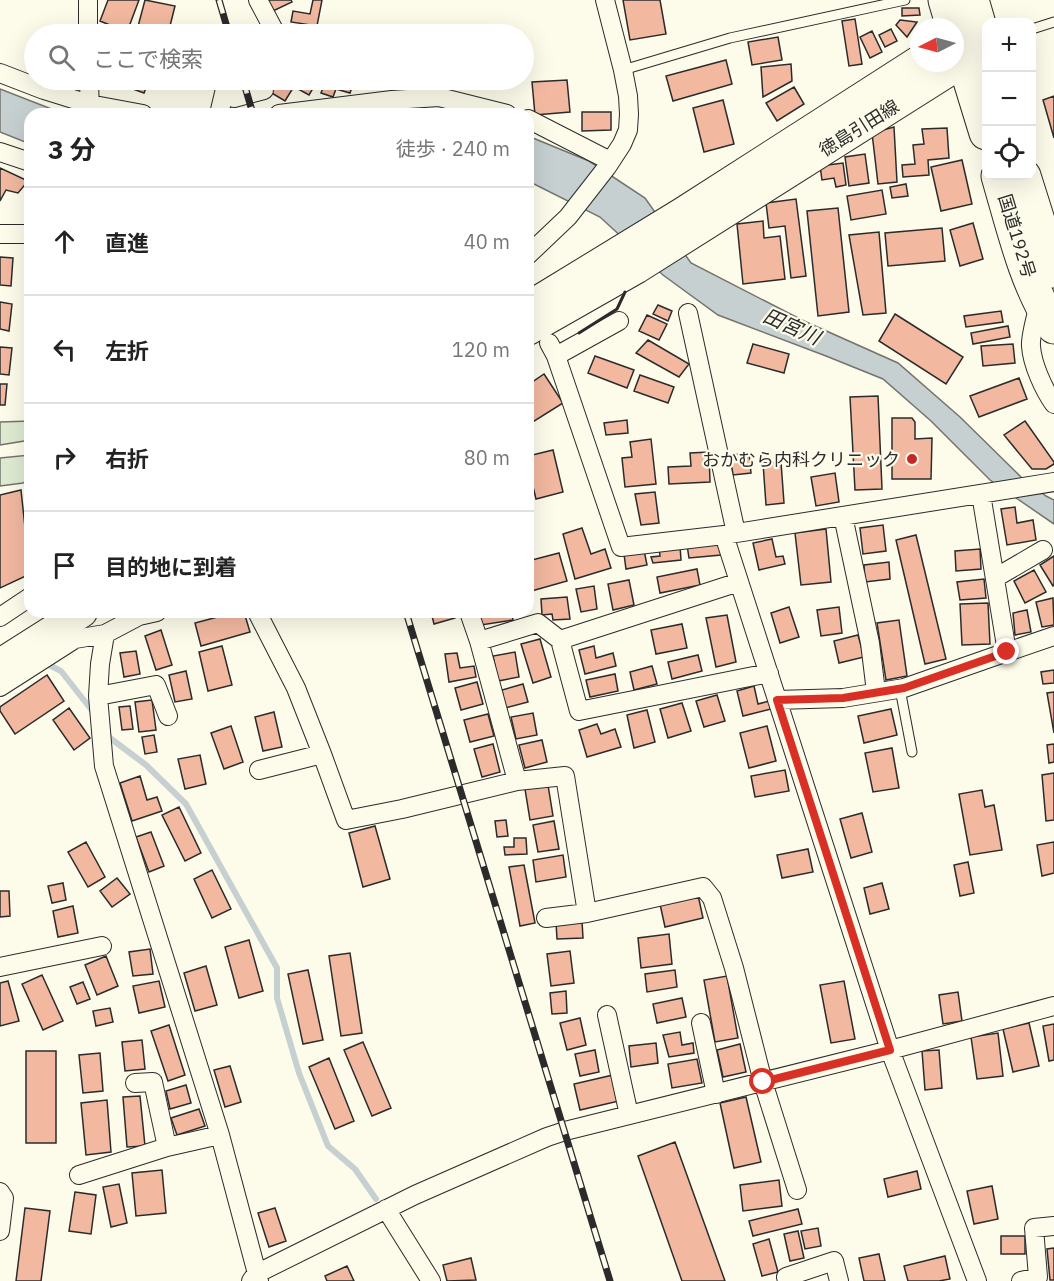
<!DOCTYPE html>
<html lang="ja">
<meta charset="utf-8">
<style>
:root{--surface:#fff;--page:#f2f2f2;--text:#222;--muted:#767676;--line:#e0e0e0}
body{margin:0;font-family:"IBM Plex Sans","Noto Sans JP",sans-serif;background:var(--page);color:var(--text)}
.controls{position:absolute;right:18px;top:18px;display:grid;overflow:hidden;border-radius:12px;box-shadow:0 6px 24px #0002}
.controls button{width:54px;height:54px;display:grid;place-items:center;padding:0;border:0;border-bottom:2px solid var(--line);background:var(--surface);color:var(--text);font:30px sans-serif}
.compass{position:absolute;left:910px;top:18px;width:54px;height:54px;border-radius:50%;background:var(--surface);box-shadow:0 6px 24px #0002;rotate:264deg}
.stop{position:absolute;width:18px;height:18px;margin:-14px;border:4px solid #d93025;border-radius:50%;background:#fff}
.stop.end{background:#d93025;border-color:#fff;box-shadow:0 2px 6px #0008}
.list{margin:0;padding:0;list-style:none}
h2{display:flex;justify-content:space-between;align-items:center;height:78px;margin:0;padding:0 24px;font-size:26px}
h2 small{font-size:20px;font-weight:400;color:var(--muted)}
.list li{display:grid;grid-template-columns:39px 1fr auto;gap:18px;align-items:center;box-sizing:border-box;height:108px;padding:0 24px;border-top:2px solid var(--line)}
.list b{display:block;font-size:22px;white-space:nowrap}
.list em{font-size:20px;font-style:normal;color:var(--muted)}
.icon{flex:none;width:33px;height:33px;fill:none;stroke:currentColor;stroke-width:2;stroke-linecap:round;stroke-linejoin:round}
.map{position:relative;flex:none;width:1054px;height:1281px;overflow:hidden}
.search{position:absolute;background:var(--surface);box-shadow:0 6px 24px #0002;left:24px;top:24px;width:510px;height:66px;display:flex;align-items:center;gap:15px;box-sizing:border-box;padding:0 21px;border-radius:33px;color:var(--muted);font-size:22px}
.panel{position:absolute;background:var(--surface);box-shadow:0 6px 24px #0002;left:24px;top:108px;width:510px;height:510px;border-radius:18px}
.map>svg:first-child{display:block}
.green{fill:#deebd1;stroke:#74746e;stroke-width:1.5}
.water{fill:#c7d0d0;stroke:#74746e;stroke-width:1.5}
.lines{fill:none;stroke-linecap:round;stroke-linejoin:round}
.stream{stroke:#c7d0d0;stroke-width:6}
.building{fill:#f2b8a0;stroke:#2b2b2b;stroke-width:1.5}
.lane-casing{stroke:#2b2b2b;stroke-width:11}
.street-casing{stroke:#2b2b2b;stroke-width:20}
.primary-casing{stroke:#2b2b2b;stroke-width:32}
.highway-casing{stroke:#2b2b2b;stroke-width:35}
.lane{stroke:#fdfbea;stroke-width:9}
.street{stroke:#fdfbea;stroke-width:18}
.primary{stroke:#fdfbea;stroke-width:30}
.highway{stroke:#fdfbea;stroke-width:33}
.rail-casing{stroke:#2b2b2b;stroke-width:7}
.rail{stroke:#fdfbea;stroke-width:4.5;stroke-dasharray:14;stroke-linecap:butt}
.wall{stroke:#2b2b2b;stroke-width:3}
.route{stroke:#d93025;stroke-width:8}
.poi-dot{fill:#c62828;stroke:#fdfbea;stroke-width:2}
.labels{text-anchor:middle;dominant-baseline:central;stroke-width:4.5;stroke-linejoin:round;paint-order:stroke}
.street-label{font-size:18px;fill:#2b2b2b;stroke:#fdfbea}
.poi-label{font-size:18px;fill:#2b2b2b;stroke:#fdfbea;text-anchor:end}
.water-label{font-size:20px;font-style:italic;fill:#2b2b2b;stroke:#fdfbea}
</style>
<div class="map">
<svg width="1054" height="1281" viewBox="0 0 1054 1281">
<rect width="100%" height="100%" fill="#fdfbea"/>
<path class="green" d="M30,421V440L0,445V422Z
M30,455V479L23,483L0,486V458Z"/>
<path class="water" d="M0,89L54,110L78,114H30V144L0,132Z
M528,136L589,161L645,198L691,263L804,321L898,363L960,417L1021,477L1046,496L1054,500V524L990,480L931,421L883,379L826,356L718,315L663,275L600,217L528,181Z"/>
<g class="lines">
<path class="stream" d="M49,665L61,671L94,713
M106,731L110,738L146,765L186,804L277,968V998L299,1073L328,1146L355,1169L376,1199"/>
</g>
<path class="building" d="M108,0H139L127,32L100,21Z
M145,0L175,6L168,34H136Z
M268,0H291L292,2L273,11Z
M313,0H322L317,26L291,22L293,11L310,14Z
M623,0H660L666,34L630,40Z
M902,8H919L920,15L902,16Z
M855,19L862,64L849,66L842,21Z
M900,20L917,22L907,37L896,25Z
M891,29L897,41L885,47L879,35Z
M872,31L882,52L870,58L860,37Z
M778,37L782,60L752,65L748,42Z
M726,60L732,84L673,101L666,76Z
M791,64L792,81L763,97L761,67Z
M124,80H149L144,93L122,85Z
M277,80H298L285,101L270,92Z
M303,80H318L309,95L298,89Z
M326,80H350L354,81L350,93L336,89L333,97L321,93Z
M567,80L570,112L535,115L532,82Z
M794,87L804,104L777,121L766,103Z
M1054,96V138L1043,100Z
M723,100L734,144L704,152L693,108Z
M582,112H611V130L582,131Z
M894,127L897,182L878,184L872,133Z
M947,128L949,158L928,160L929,175L903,177L902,165L915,164L913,145L924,144L922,129Z
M865,154L869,183L849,186L845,157Z
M962,160L972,204L941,211L931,167Z
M843,163L846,185L836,187L834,178L822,180L820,166Z
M0,168L28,181L18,193L6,190L0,201Z
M906,184L908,196L892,198L890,187Z
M882,190L886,214L851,220L847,196Z
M796,199L806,276L791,278L785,226L769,228L766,203Z
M838,208L849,312L818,316L807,211Z
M763,221L764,238L780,236L785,279L743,284L737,224Z
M973,223L983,259L960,266L950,230Z
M942,228L945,261L888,266L885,233Z
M879,232L886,313L863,315L849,235Z
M0,257L13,258L11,286L0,285Z
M26,270H30V320H27Z
M0,302L12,304L9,331L0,329Z
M658,305L672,311L668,321L653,314Z
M1001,311L1003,322L966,327L964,316Z
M895,314L963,357L946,384L879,341Z
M647,315L667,324L659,340L639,331Z
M1008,326L1010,337L973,344L971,333Z
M648,340L689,364L679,377L636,353Z
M753,344L789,354L784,373L747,363Z
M1013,344L1015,363L983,366L981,346Z
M0,347L12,348L9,375L0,374Z
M595,356L634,370L627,388L588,373Z
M544,374L563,403L528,425V385Z
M640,375L674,387L668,403L634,391Z
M1019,378L1027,399L979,417L970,396Z
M0,384H7L5,405H0Z
M878,396L882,489L855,490L850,397Z
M892,418H912L915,422V439L932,438L931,479H892Z
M627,420L628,433L606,435L604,423Z
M1025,421L1054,462V464L1046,469H1032L1004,435Z
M651,439L656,484L625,487L622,458L632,457L630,442Z
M553,450L563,492L536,499L528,466V456Z
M709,452L710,482L669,484L668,467L691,466L690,453Z
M749,453L751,473L733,475L730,455Z
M781,462L784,503L766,505L763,463Z
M835,473L839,502L816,506L811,477Z
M21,490L30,574L0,588V495Z
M655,492L659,523L641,525L635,494Z
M1015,507L1017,523L1033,520L1036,540L1007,545L1001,509Z
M883,525L886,551L863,554L860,528Z
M582,528L591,554L605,549L611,568L575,579L563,534Z
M826,529L831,582L801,585L795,533Z
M916,535L946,659L925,664L896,540Z
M772,539L776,557L783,556L785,564L759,570L753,543Z
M720,541L721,555L689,558L687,545Z
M680,546L681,560L653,563L651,557L660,556L659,547Z
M980,549L981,569L956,571L955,551Z
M644,550L647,565L626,569L624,554Z
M559,553L567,581L528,592V561Z
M1054,556V585L1053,586L1040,565Z
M889,562L890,579L865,582L864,565Z
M697,569L700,585L660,593L657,577Z
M1034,570L1046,592L1025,603L1014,581Z
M984,579L986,598L960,600L957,582Z
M629,580L634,605L613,610L608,584Z
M594,586L597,609L581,612L576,589Z
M567,597L570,619L553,620L552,614L542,615L541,599Z
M1053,598L1054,625L1042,627L1036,602Z
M988,603L990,644L962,645L960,604Z
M789,607L799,637L780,643L771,613Z
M839,607L842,633L821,636L817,610Z
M1027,610L1031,632L1015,635L1013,613Z
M236,612H244L250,632L201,646L195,623Z
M431,612H454L455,618L434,624Z
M479,612H512L513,620L481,625Z
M727,615L736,662L716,667L706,618Z
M899,620L907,676L886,680L877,623Z
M682,624L687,648L656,654L651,630Z
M161,630L172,665L156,670L145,636Z
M858,635L864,657L839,663L834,641Z
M540,639L551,677L533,683L521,644Z
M222,646L232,685L208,691L199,652Z
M594,646L596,658L613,653L616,666L585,674L579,650Z
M136,651L140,674L124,677L120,653Z
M515,652L519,677L498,681L493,656Z
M457,653L460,668L474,666L476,677L449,682L445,654Z
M698,655L702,671L672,679L668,662Z
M652,666L657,684L634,690L630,672Z
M1054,670V683L1043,684L1041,672Z
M186,671L192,699L175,702L169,675Z
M615,674L618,691L590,697L586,680Z
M47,675L64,701L15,734L0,711V707Z
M477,682L483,704L461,710L455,688Z
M523,684L528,702L505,708L502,690Z
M754,686L758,704L769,701L771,709L743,716L737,691Z
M1054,692V733L1047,693Z
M717,695L725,721L704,727L696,701Z
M152,700L156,730L139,732L135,702Z
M682,703L691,731L668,738L660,709Z
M130,706L133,729L122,730L119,707Z
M69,708L90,738L74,750L53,720Z
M891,709L897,735L864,743L858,716Z
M647,710L655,742L634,748L627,715Z
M274,712L282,747L263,751L255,717Z
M533,713L537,735L516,739L511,717Z
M488,714L494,736L470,742L464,720Z
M597,724L601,734L615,729L621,747L587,757L579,730Z
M231,726L243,762L224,769L211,733Z
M767,726L776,761L749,768L740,733Z
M154,735L157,752L145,754L142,737Z
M542,740L547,762L525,768L519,745Z
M493,744L500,772L482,777L474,749Z
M1054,744V762L1049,763L1047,745Z
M892,748L899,788L873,792L865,753Z
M200,755L206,784L185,789L178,759Z
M785,770L789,791L755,797L751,776Z
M1054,773V820L1046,821L1042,775Z
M140,776L147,800L157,797L162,811L132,821L120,783Z
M548,785L553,816L530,820L525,789Z
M982,790L985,807L994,805L1002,850L970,855L959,794Z
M179,807L201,853L185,861L162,815Z
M862,813L872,852L851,858L840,819Z
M506,820L508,836L497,837L495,821Z
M554,821L559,849L538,852L533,825Z
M375,826L390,879L363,887L349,833Z
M151,832L164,866L149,872L136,837Z
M514,838H526L527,854L505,855L504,847H514Z
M86,842L105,877L88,887L68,852Z
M1054,842V873L1042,876L1037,845Z
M808,849L813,872L782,878L777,855Z
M563,855L566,877L536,882L533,860Z
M968,862L974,893L960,896L954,865Z
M524,865L535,923L520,926L509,867Z
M212,870L231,909L212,918L194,879Z
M117,878L130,894L112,907L100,891Z
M63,883L66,900L52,903L48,886Z
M882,883L889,909L870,914L864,888Z
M0,891H9L10,916L0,917Z
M698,895L703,918L665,927L660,904Z
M73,906L78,933L58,937L53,911Z
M582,921L583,938L557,939L556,922Z
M669,934L672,964L641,968L638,938Z
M249,940L263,991L239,998L225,947Z
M150,949L153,974L133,976L129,952Z
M570,951L574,983L551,986L547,954Z
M350,953L362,1033L341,1036L329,956Z
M106,956L118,986L97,995L85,965Z
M206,966L217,1005L195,1011L184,973Z
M308,970L323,1040L303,1044L288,974Z
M675,970L677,987L647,992L645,974Z
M42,975L63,1021L43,1030L22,984Z
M727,976L738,1038L715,1042L704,980Z
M8,981L19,1021L0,1026V983Z
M159,981L165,1007L139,1013L133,986Z
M844,981L855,1039L831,1043L820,985Z
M83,982L90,999L77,1004L70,987Z
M566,991L567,1013L552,1014L550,993Z
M958,992L962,1021L943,1024L939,995Z
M682,998L686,1017L657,1023L653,1004Z
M110,1008L113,1022L96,1026L93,1011Z
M580,1018L586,1045L567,1050L560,1023Z
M1029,1023L1039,1066L1013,1072L1003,1029Z
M1054,1024V1060L1049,1061L1043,1026Z
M169,1025L185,1075L168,1081L151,1031Z
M680,1032L682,1045L693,1043L694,1053L669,1057L663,1035Z
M998,1033L1003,1076L977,1079L971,1037Z
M142,1040L145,1069L125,1071L122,1042Z
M363,1042L391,1108L372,1116L344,1050Z
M656,1043L658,1063L631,1067L629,1046Z
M740,1044L746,1072L723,1077L717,1050Z
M595,1050L599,1072L580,1076L575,1054Z
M939,1050L942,1088L925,1090L922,1051Z
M26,1051H56V1143H26Z
M100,1053L103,1091L83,1093L79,1055Z
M329,1058L354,1121L335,1129L309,1067Z
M697,1059L702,1083L672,1088L668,1064Z
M230,1066L241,1102L225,1107L214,1070Z
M613,1075L619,1101L580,1110L574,1084Z
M186,1085L191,1103L170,1109L166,1091Z
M140,1096L145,1146L127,1147L123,1097Z
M746,1097L761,1162L734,1168L720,1103Z
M107,1100L111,1152L86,1155L81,1103Z
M199,1109L205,1126L177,1135L171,1118Z
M675,1142L725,1281H682L638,1156Z
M162,1170L166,1213L136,1216L132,1173Z
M917,1171L921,1189L888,1197L884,1179Z
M779,1180L782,1206L743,1211L740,1185Z
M119,1184L127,1223L111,1227L103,1187Z
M992,1186L998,1219L974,1224L967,1191Z
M75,1192L96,1195L91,1234L69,1231Z
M25,1208L50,1211L41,1281H16Z
M275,1208L286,1241L269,1247L258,1213Z
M798,1209L802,1224L753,1236L749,1221Z
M818,1228L821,1246L805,1249L801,1231Z
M798,1231L804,1258L790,1261L784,1234Z
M1001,1236H1025V1254H1001Z
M769,1239L778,1272L762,1276L753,1244Z
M1054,1248V1280H1050L1047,1249Z
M879,1254L885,1281H864L859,1258Z
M945,1256L950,1279L939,1281H908L904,1266Z
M471,1258L476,1280L447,1281L443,1265Z
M347,1266L354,1281H327L325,1276Z"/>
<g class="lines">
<defs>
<path id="lane" d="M1032,29L1054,22
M623,70L730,38L905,0
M900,689L912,752"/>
<path id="street" d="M88,0V34
M258,0L276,34
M0,73L44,90L89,104L143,114
M89,80L90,114
M219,114L224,93L234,98L264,90L263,80
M279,114L392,100L439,97L507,114
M528,119L610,161
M0,152L30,162
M0,234H30
M528,255L568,217L607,167L622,144L628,130L629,114L628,96L623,70L605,0
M1039,304C1037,314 1030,336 1031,346C1032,364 1044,390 1054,404
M688,313L736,533
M549,343L556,356L621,547L724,535L1054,482
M556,356L619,321
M843,516L870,643L876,692
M724,535L890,1050L977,1281
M995,578L1043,550
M257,612L296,688L322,754L346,820L402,809L517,781
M469,612L479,641L538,623L560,640L739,582
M0,617L30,597
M105,634L100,664L98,696L104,766L220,1135L259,1281
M560,640L579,711L769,673
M479,641L517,781L565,776L587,913L546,918
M1007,652L1054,636
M0,687L75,639L105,634L139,616L157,612
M98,696L156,685L168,716
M777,700L843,698L904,688L1007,652L981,494
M259,770L322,754
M587,913L703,887L712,898L734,968L763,1082L797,1190
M0,967L102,946
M607,1015L629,1115
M701,1023L716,1094
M135,1083L153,1082L167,1147
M79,1175L167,1147L220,1135
M0,1192L4,1198L0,1231
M386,1209L431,1281
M251,1281L256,1274L415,1195L547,1137L565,1131L890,1050L1054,1006
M787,1281L786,1277L834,1261L839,1281
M1021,1281L1038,1277L1034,1228L1054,1226"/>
<path id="primary" d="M538,301L682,213L919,61
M528,330L637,268L963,62L983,46
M0,664L82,612"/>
<path id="highway" d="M945,0L953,27
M972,0L986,48
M955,32L986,133
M998,176C1013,227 1025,282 1054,327
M1024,176L1054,271"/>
</defs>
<use href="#lane" class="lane-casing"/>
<use href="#street" class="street-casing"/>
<use href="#primary" class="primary-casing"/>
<use href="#highway" class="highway-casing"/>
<use href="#lane" class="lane"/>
<use href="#street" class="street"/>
<use href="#primary" class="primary"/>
<use href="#highway" class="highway"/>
<defs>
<path id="rail" d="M219,0L229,34
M243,80L253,114
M406,612L610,1281"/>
</defs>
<use href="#rail" class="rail-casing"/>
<use href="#rail" class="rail"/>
<path class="wall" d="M579,333L617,309L625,292"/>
</g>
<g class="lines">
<path class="route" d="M763,1082L890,1050L777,700L843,698L904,688L1007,652"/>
</g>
<circle class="poi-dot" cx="912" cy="459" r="6"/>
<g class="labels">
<g class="street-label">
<text transform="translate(859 128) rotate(-32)">徳島引田線</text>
<text transform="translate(1017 236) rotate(73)">国道192号</text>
</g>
<g class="poi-label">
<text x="900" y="459">おかむら内科クリニック</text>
</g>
<g class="water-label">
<text transform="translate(792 326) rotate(24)">田宮川</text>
</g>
</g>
</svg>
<div class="controls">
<button>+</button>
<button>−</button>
<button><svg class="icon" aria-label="locate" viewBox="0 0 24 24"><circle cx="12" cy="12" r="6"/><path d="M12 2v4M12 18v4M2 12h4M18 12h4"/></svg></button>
</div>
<svg class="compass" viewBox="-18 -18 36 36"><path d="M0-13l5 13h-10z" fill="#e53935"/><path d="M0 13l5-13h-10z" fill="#767676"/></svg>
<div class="stop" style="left:763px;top:1082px"></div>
<div class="stop end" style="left:1007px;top:652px"></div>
<div class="search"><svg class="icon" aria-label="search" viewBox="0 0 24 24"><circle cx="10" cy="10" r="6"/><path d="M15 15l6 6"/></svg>ここで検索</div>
<section class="panel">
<h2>3 分<small>徒歩 · 240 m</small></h2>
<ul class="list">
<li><svg class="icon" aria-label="ahead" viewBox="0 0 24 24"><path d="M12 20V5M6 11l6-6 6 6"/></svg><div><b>直進</b></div><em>40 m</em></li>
<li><svg class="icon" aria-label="left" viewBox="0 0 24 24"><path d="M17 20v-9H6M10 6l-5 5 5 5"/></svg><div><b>左折</b></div><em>120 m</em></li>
<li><svg class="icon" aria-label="right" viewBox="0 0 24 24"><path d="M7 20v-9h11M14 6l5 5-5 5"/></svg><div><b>右折</b></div><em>80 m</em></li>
<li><svg class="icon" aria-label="arrive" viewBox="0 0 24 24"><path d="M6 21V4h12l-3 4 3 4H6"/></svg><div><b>目的地に到着</b></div></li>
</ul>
</section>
</div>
